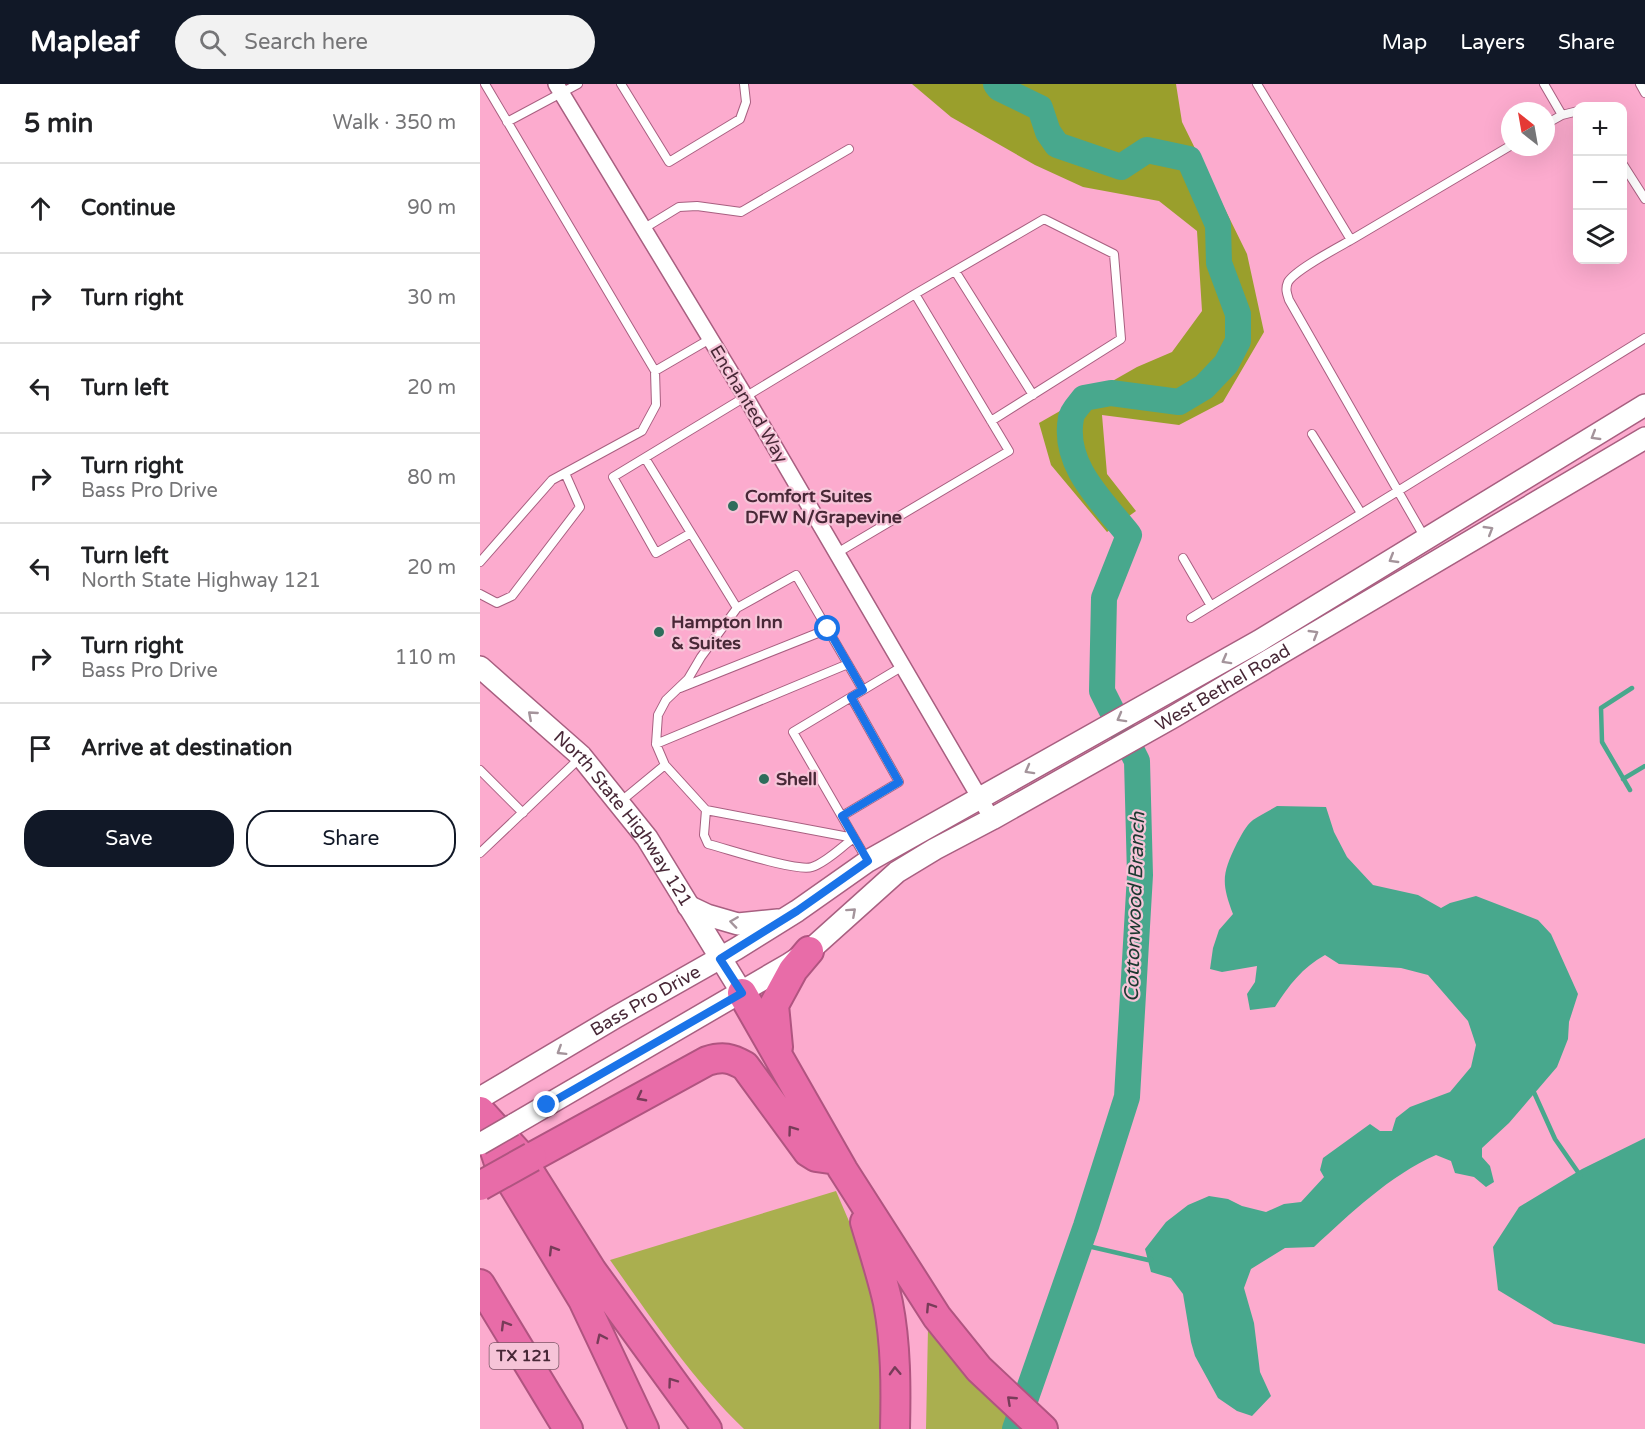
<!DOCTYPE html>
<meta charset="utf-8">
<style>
:root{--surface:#fff;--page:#f2f2f2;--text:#202124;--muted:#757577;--line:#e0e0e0;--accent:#111827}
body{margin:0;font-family:"Varela Round",sans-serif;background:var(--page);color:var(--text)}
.controls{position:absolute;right:18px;top:18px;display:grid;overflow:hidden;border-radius:12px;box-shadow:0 6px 24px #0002}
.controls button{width:54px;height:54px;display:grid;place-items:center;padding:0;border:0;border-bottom:2px solid var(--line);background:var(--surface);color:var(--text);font:30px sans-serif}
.compass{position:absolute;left:1021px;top:18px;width:54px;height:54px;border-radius:50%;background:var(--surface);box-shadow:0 6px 24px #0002;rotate:329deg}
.stop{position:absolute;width:18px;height:18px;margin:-14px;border:4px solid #1a73e8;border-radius:50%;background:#fff}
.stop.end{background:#1a73e8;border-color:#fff;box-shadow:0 2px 6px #0008}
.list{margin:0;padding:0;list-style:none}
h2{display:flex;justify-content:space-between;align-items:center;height:78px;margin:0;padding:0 24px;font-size:26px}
h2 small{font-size:20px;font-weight:400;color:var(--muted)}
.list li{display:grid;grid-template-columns:39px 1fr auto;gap:18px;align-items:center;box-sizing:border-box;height:90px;padding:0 24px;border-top:2px solid var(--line)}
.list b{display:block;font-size:22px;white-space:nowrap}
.list p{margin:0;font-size:20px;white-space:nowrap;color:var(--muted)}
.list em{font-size:20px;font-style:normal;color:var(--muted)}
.actions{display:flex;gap:12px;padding:18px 24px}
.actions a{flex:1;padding:14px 0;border:2px solid var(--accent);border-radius:24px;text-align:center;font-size:21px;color:var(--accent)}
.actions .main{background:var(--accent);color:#fff}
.icon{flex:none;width:33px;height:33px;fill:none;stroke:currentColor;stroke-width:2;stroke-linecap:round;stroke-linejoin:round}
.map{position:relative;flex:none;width:1165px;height:1345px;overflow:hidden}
header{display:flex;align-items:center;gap:36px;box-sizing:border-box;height:84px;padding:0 30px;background:var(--accent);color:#fff}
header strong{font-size:28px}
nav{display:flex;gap:33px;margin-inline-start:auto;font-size:21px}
.search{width:420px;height:54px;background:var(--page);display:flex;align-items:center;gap:15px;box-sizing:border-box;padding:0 21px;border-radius:33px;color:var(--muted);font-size:22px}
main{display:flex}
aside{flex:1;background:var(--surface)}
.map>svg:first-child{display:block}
.green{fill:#aaaf4f}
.forest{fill:#9a9f2c}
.water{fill:#48a88d}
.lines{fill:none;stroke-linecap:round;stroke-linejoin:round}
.stream{stroke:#48a88d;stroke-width:4.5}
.river{stroke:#48a88d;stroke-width:26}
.service-casing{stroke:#a85f80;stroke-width:10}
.minor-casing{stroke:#a85f80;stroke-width:18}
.secondary-casing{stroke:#a85f80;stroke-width:24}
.motorway-casing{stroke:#b05480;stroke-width:32}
.service{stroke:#fff;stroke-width:8}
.minor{stroke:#fff;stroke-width:15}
.secondary{stroke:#fff;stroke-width:21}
.motorway{stroke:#e86ca8;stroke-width:28}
.secondary-bridge-casing{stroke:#a85f80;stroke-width:24;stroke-linecap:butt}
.motorway-bridge-casing{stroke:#b05480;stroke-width:32;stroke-linecap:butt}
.secondary-bridge{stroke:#fff;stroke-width:21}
.motorway-bridge{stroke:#e86ca8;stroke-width:28}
.oneway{stroke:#a4949b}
.oneway2{stroke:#783c59}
.route{stroke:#1a73e8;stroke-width:8}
.poi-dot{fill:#2d6d5b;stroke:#f6c4d8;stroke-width:2}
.labels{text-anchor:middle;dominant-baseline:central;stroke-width:4.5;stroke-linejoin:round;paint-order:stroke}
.shield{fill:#f6c4d8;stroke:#7c5767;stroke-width:1.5}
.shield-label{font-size:16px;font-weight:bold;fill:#482837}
.street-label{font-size:18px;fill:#482837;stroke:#f6c4d8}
.poi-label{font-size:18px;font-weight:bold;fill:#482837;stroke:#f6c4d8;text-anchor:start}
.water-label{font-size:20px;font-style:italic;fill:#1b3930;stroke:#f6c4d8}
</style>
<header>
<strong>Mapleaf</strong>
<div class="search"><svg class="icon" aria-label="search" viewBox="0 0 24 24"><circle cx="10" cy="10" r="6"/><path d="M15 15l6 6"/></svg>Search here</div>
<nav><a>Map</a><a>Layers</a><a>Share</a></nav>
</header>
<main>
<aside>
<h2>5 min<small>Walk · 350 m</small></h2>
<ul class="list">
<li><svg class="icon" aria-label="ahead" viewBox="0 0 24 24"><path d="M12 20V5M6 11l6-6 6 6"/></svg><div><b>Continue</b></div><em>90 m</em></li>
<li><svg class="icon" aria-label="right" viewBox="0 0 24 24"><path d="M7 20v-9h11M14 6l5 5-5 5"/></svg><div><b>Turn right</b></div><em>30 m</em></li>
<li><svg class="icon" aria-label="left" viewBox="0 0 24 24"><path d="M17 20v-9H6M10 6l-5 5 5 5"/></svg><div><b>Turn left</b></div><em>20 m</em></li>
<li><svg class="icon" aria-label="right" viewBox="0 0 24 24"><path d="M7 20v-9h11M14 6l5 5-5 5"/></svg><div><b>Turn right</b><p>Bass Pro Drive</p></div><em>80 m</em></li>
<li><svg class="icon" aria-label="left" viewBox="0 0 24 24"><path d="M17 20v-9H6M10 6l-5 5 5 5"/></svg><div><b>Turn left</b><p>North State Highway 121</p></div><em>20 m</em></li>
<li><svg class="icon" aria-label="right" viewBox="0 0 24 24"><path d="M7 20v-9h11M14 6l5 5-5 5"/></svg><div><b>Turn right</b><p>Bass Pro Drive</p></div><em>110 m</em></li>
<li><svg class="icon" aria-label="arrive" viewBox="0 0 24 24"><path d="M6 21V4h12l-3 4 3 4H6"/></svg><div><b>Arrive at destination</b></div></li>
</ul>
<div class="actions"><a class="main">Save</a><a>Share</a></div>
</aside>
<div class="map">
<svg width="1165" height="1345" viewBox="0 0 1165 1345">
<rect width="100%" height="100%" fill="#fcabce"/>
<path class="green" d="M356,1107L396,1200L404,1250L402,1345H264C212,1295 172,1235 130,1176Z
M448,1244L550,1345H446Z"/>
<path class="forest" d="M432,0H696L702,38L767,170L784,248L743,318L699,341L622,331L627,390L656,427L627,448L571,381L559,339L657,283L692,268L722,227L717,147L679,117L603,103L555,81L471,33Z"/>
<path class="water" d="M797,722L846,723L854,748L867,773L893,801L938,811L961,824L970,819L996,812L1058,836L1071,850L1098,910L1089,938L1088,955L1077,983L1029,1039L1002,1064V1073L1010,1082L1014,1098L1006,1103L994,1093L975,1089L971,1077L956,1071C909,1092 871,1129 834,1163L805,1164L771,1185L764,1204L774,1239L780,1288L791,1312L772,1332L757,1327L738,1314L715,1272L711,1258L703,1210L691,1194L671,1188L665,1165L686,1138L708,1121L729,1112L748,1115L762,1122L786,1128L804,1120L821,1118L844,1093L840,1086L843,1074L890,1040L900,1047H912L916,1034L930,1023L970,1008L991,983L996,961L988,937L948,891L921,884L859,880L845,871C822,884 809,901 795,923L770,926L767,910L775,898L777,882L742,888L730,885L733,864L739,846L753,830C741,798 742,790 757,759C761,752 766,741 773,736C780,731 789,727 797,722Z
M1165,1054V1260L1074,1240L1018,1206L1013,1163L1039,1123L1102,1085Z"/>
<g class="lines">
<path class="stream" d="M1143,695L1165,682
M1150,706L1122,658L1121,624L1152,604
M1052,1004L1075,1055L1100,1091
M599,1160L668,1176L671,1175"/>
<path class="river" d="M516,0L519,4L560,24L568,48L577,61L641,83L667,66L709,75L738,141L739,179L758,230V257L746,280L724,303L699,318L631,309L604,314C600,320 592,327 591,334C582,381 622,417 649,451L624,514L622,607L657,677L660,791L647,1013L606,1142L535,1345"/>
<defs>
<path id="service" d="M5,0L175,287
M141,0L189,78L260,35L266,18L264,0
M777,0L871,156C857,164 815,186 808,198C805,205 807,210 809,216L918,407L1165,254
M1064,0L1082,31
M1160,0L1165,9
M27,38L98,0
M1066,40L1082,31L1098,27
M1142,79L1165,115
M163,145L199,123L217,122L261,128L369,65
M871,156L1030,62
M475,187L553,311
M435,210L564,135L634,170L641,255L511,337
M832,350L881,429
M165,374L257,524L316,491L383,606
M211,449L176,469L133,393L435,210L529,367L357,469
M703,474L731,522
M0,478L72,396L162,347L176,321L175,287L230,255
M0,510L17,519L32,512L100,423L85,389
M257,524L221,573L208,595L186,616L178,631L176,660L368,580
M711,534L918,407L945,454
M200,604L348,545
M176,660L185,681
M0,686L43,729
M140,718L185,681L226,726L224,751L228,760C248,765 316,788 332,783C347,778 361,763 374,754
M226,726L374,754
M362,732L419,698L371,613
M0,769L101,673
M387,776L313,648L423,582"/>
<path id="minor" d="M76,0L265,312L512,735"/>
<g id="secondary">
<path id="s1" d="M0,583L101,672L167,754L262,909"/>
<path d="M208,822L227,831L258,840L298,836"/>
<path id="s2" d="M0,1014L136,933L256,865L317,827L388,777L779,557L1165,321"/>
<path id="s3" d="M33,1041L309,880L329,867L417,788L455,765L512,735L693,633L1165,354"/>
</g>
<path id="motorway" d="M262,909L363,1086L457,1233L499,1285L563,1345
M298,963L294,921L313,886L329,867
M0,1027L37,1068L112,1187L227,1345
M15,1067L18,1076L103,1216L164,1345
M52,1073L227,977C243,972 251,974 265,982L328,1068L336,1073L357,1076
M385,1138C393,1165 402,1192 408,1219C416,1260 416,1304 415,1345
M0,1200L88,1345"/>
</defs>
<use href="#service" class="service-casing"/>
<use href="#minor" class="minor-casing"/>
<use href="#secondary" class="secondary-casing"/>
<use href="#motorway" class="motorway-casing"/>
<use href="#service" class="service"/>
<use href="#minor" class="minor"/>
<use href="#secondary" class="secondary"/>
<use href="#motorway" class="motorway"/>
<defs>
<path id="secondary-bridge" d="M0,1060L33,1041"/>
<path id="motorway-bridge" d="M0,1102L52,1073"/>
</defs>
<use href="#secondary-bridge" class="secondary-bridge-casing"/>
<use href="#motorway-bridge" class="motorway-bridge-casing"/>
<use href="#secondary-bridge" class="secondary-bridge"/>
<use href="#motorway-bridge" class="motorway-bridge"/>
</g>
<defs><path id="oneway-chevron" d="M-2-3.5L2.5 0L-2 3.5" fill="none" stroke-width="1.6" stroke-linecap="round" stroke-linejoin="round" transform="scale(1.5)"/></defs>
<g class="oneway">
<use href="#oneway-chevron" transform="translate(1115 352) rotate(149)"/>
<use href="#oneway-chevron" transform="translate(1009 446) rotate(-31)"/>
<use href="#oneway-chevron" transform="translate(913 475) rotate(149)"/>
<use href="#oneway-chevron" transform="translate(834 550) rotate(-31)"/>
<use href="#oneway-chevron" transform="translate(746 576) rotate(151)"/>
<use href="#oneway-chevron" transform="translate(52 631) rotate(-139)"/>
<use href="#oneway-chevron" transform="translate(641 634) rotate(151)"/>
<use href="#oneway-chevron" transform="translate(549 686) rotate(151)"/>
<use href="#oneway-chevron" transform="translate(372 828) rotate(-42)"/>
<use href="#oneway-chevron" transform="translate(254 838) rotate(-172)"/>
<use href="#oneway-chevron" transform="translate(81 967) rotate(148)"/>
</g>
<g class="oneway2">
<use href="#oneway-chevron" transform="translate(161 1013) rotate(152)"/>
<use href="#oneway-chevron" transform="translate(312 1046) rotate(-126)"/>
<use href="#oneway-chevron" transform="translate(73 1166) rotate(-121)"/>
<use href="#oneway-chevron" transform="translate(450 1223) rotate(-123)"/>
<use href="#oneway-chevron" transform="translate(25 1241) rotate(-121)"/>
<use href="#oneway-chevron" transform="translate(121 1254) rotate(-115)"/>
<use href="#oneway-chevron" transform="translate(415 1287) rotate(-92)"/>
<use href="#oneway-chevron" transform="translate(192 1298) rotate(-126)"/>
<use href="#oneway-chevron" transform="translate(531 1316) rotate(-137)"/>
</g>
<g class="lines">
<path class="route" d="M67,1021L262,909L240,875L317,827L388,777L362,732L419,698L371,613L383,606L348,545"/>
</g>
<g class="poi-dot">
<circle cx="253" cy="422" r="6"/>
<circle cx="179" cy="548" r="6"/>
<circle cx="284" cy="695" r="6"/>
</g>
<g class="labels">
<rect class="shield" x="9.5" y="1259" width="69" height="26" rx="4.5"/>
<g class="shield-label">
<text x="44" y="1272">TX 121</text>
</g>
<g class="street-label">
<text transform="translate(269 320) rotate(59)">Enchanted Way</text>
<text stroke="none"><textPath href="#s3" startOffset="836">West Bethel Road</textPath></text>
<text stroke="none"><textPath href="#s1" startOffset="210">North State Highway 121</textPath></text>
<text stroke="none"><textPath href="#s2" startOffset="192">Bass Pro Drive</textPath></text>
</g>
<g class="poi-label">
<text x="265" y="412">Comfort Suites<tspan x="265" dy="21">DFW N/Grapevine</tspan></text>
<text x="191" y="538">Hampton Inn<tspan x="191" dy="21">&amp; Suites</tspan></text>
<text x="296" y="695">Shell</text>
</g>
<g class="water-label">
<text transform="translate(655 823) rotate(-88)">Cottonwood Branch</text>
</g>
</g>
</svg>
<div class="controls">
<button>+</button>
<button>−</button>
<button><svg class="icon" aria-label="layers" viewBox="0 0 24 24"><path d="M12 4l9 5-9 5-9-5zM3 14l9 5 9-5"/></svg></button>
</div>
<svg class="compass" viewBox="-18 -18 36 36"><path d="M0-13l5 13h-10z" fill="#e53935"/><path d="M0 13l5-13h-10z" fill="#757577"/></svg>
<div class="stop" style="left:348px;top:545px"></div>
<div class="stop end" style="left:67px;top:1021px"></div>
</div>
</main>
